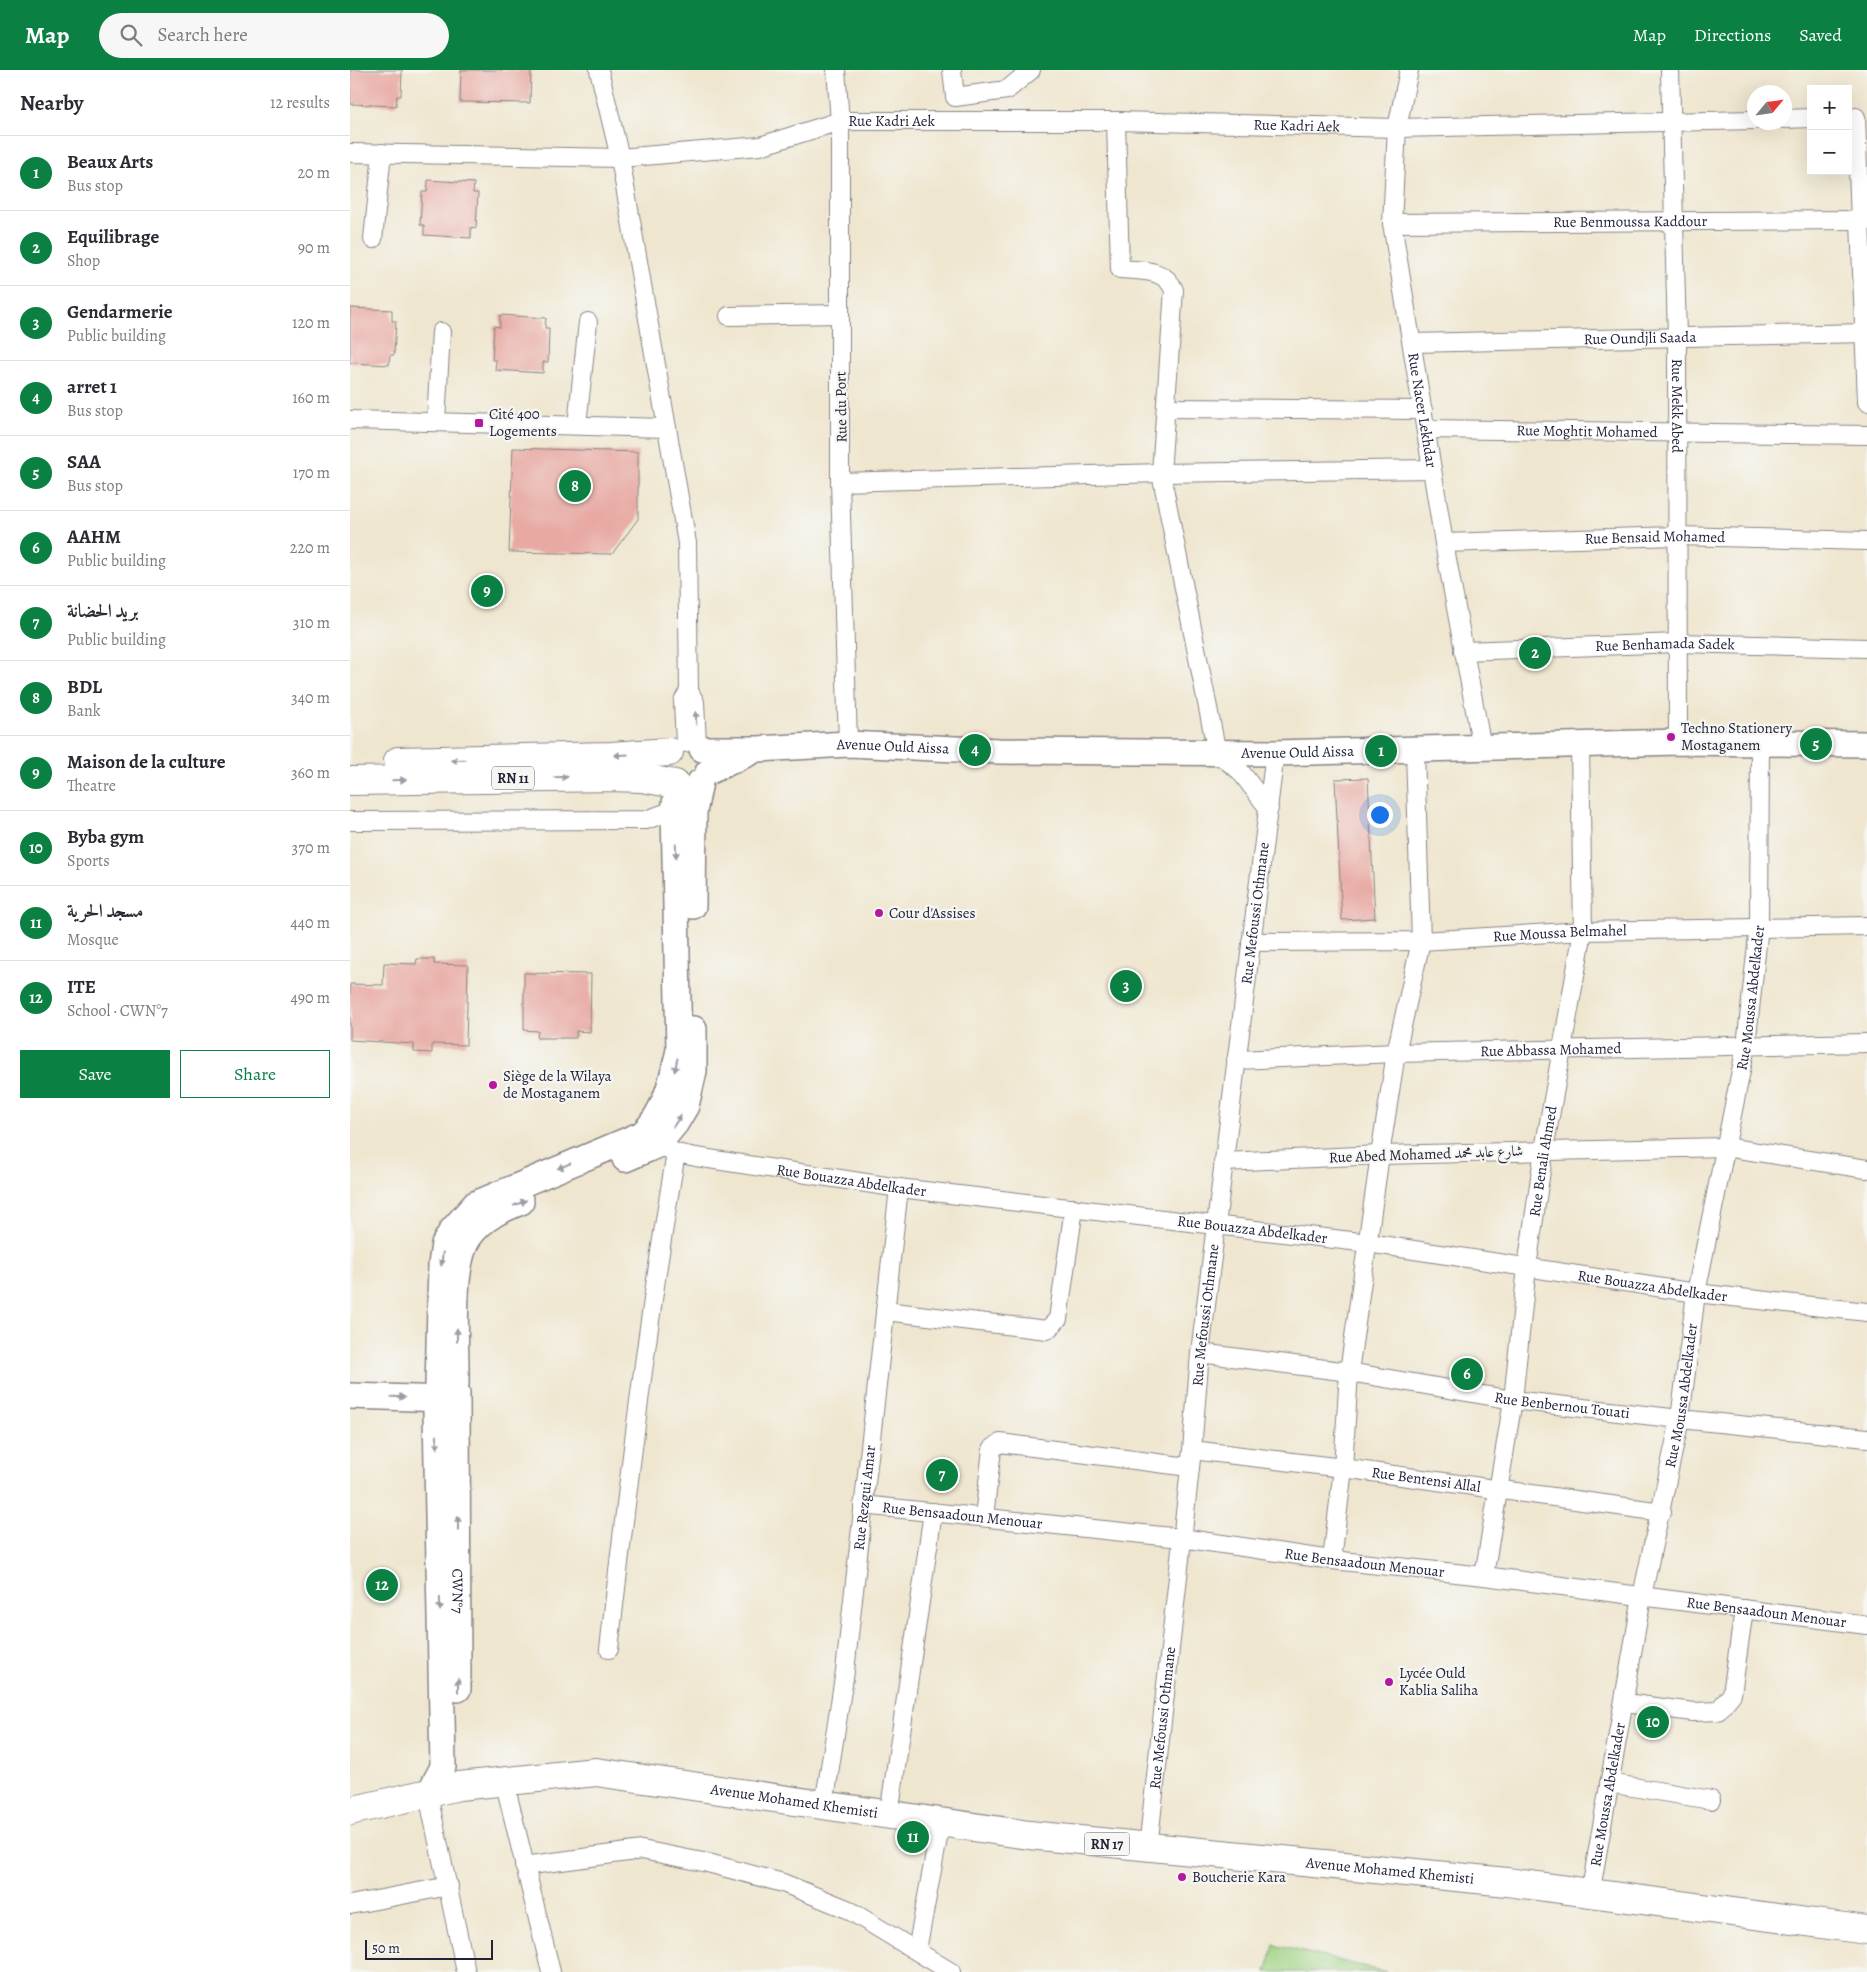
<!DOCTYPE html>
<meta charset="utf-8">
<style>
:root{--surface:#fff;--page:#f7f7f7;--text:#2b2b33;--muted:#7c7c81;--line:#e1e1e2;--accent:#0b8043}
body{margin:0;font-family:Alegreya,Amiri,serif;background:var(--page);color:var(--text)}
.controls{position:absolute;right:15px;top:15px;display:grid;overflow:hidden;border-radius:0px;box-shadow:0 5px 20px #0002}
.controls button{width:45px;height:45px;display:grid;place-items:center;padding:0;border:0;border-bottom:1px solid var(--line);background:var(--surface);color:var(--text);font:25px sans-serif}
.compass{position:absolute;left:1397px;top:15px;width:45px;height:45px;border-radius:50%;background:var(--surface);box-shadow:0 5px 20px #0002;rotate:61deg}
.scale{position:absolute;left:15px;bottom:12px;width:128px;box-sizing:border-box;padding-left:5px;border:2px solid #22223b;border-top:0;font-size:14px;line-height:18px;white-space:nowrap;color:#22223b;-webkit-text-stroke:4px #f6f6f2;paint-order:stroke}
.you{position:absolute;left:1029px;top:744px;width:18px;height:18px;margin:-12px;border:4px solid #fff;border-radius:50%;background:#1a73e8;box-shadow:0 0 0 8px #1a73e833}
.badge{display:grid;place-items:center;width:32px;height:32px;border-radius:50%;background:var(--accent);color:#fff;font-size:16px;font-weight:700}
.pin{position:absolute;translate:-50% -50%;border:2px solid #fff;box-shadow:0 1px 5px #0006}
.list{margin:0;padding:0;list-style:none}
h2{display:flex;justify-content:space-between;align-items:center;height:65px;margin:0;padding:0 20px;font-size:21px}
h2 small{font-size:16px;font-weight:400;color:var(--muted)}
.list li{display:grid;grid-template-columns:32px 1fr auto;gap:15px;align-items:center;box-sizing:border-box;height:75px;padding:0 20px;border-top:1px solid var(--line)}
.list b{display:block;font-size:19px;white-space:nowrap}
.list p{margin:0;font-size:16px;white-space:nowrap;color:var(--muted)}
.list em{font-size:16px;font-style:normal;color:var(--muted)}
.actions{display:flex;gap:10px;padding:15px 20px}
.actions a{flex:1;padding:11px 0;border:1px solid var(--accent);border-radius:0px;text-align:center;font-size:18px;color:var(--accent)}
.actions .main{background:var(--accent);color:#fff}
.icon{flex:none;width:28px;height:28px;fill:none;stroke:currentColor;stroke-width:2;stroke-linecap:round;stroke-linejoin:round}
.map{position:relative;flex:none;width:1517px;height:1902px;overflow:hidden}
header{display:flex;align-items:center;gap:30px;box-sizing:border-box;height:70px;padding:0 25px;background:var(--accent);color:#fff}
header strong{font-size:24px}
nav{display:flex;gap:28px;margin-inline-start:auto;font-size:18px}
.search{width:350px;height:45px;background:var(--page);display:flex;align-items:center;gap:12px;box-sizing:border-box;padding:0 18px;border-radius:28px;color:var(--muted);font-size:19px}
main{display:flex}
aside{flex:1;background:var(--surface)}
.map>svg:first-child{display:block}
.green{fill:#9fd383;stroke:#607a5f}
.building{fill:#e8a9a3}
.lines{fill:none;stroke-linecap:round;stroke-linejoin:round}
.minor-casing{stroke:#888485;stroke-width:20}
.secondary-casing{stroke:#888485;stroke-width:28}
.primary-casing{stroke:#888485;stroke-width:30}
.trunk-casing{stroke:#888485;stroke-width:30}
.minor{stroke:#fff;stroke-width:18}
.secondary{stroke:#fff;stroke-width:25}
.primary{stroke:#fff;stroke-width:28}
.trunk{stroke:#fff;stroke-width:28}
.oneway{fill:#9c9ca7}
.poi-dot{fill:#b5179e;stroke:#f6f6f2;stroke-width:2}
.labels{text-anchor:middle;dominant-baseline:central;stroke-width:4.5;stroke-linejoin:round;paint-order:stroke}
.shield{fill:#f6f6f2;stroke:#626272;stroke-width:1}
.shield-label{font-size:14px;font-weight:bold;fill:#22223b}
.street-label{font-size:15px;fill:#22223b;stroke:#f6f6f2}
.poi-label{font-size:15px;fill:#22223b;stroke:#f6f6f2;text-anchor:start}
</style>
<header>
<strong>Map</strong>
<div class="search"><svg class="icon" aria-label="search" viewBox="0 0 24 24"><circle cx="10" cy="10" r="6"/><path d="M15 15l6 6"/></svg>Search here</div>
<nav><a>Map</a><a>Directions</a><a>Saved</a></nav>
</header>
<main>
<aside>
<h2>Nearby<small>12 results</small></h2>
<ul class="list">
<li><span class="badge">1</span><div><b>Beaux Arts</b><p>Bus stop</p></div><em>20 m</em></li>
<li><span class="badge">2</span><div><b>Equilibrage</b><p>Shop</p></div><em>90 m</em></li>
<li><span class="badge">3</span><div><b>Gendarmerie</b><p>Public building</p></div><em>120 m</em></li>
<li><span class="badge">4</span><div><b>arret 1</b><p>Bus stop</p></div><em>160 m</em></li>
<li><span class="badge">5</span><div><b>SAA</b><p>Bus stop</p></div><em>170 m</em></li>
<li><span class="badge">6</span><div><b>AAHM</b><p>Public building</p></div><em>220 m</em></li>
<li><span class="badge">7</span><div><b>بريد الحضانة</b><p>Public building</p></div><em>310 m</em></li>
<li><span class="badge">8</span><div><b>BDL</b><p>Bank</p></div><em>340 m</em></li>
<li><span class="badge">9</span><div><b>Maison de la culture</b><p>Theatre</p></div><em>360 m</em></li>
<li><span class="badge">10</span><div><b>Byba gym</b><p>Sports</p></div><em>370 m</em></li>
<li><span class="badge">11</span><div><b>مسجد الحرية</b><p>Mosque</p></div><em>440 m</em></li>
<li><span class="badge">12</span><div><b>ITE</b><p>School · CWN°7</p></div><em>490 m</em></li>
</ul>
<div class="actions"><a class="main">Save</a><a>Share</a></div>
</aside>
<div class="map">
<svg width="1517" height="1902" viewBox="0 0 1517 1902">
<rect width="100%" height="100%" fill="#f6f6f2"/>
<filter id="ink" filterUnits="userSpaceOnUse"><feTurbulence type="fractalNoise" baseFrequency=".02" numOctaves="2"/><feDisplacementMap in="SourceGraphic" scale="10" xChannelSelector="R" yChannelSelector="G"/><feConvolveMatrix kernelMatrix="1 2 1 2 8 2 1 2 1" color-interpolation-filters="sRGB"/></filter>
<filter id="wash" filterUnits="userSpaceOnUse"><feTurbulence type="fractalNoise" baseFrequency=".0096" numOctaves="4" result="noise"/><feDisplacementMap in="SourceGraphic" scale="20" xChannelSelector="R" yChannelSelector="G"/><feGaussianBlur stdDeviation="1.12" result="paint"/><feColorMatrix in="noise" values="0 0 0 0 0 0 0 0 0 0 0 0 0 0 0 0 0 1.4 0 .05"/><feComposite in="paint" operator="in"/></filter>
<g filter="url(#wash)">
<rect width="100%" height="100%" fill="#efe6cf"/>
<path class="green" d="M924,1875L1037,1902H916Z"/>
<g id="blocks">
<path class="building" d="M0,0H52L51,26H47L46,36L0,34Z
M111,0H181L180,33L110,32Z
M78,110L124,113L123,123H128L126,158L121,157V168L74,165V155H70L72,122H77Z
M0,238L42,240V251H46L44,285H40L39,295L0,293Z
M150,245L196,248L195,258H199L198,292H193V303L145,300L146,290H142L144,256L150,257Z
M163,378L288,382V449L262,484L159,482Z
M1018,708L1025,848L992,850L985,709Z
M67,889H84V894L118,895L116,975L82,974V983L64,982V974L0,970V914L33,915L34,893L66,894Z
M174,903L241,904L240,962L226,961V968H187L188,961L174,960Z"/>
</g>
</g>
<g filter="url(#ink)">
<use href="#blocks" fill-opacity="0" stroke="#888485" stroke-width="1"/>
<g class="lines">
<defs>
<g id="minor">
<path d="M249,0L270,88L337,473L339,621L345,632L347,675"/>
<path d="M486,0L490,51V412L498,674"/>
<path d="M602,0L605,27L657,20L681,0"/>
<path id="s1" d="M1059,0L1047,58L1042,153L1094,473L1132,678"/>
<path id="s2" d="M1320,0L1327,267L1328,672"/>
<path d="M1506,47L1517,332"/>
<path d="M1434,49L1461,48"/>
<path d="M766,51L770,199C791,201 815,198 824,220L811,403L867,683L890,701L919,739"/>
<path id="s3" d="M0,83L270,88L410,76L490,51H766L1047,58L1404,50"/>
<path id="s4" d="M1042,153L1517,150"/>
<path d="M23,169L32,83"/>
<path d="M379,246L489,244"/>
<path id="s5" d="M1062,273L1517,263"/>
<path d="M816,338L1073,340"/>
<path d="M0,350L317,358"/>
<path d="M86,352L91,262"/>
<path d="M227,355L238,252"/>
<path id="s6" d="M1077,359L1517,365"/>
<path d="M490,412L811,403L1082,399"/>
<path id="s7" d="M1094,473L1327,466L1517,471"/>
<path id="s8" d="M1113,581L1328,573L1517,578"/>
<path d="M335,673L333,631L339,621"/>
<path d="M0,751L296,750L324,740"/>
<path id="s9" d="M901,872L1071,871L1233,861L1517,856"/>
<path id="s10" d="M886,990L1046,983L1517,973"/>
<path id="s11" d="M299,1069L326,1083L346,1087L549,1118L1018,1173L1346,1223L1517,1242"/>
<path d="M873,1092L1030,1085L1375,1077L1517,1099"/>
<path d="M535,1241L697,1260L708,1249L724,1138"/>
<path id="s12" d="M850,1283L999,1302L1163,1330L1330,1349L1517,1368"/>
<path id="s13" d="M842,1380L993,1398L1312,1442"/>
<path id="s14" d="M513,1435L831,1468L982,1490L1134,1506L1517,1555"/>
<path d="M634,1447L642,1379L650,1373L839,1397"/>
<path d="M982,1490L993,1398L999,1302L1030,1085L1046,983L1071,871L1065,681"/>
<path id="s15" d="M1134,1506L1163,1330L1177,1197L1194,1080L1233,861L1230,677"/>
<path d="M259,1579C278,1413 298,1247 326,1083"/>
<path d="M1275,1633L1343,1642L1368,1641L1382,1624L1394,1539"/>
<path d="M154,1710L201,1902"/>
<path d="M1259,1713L1361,1730"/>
<path d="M78,1725L116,1902"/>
<path id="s16" d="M474,1735L495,1601L549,1118"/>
<path d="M539,1745L583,1442"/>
<path id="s17" d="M798,1778L842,1380L850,1283L925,683"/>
<path d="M174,1796L292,1780L358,1793L433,1813L497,1839L601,1902"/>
<path id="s18" d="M1240,1825L1292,1526L1330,1349L1346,1223L1396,976L1409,856L1410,674"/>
<path d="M0,1835L99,1816"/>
<path d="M567,1880L591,1752"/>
</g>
<g id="secondary">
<path id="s19" d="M352,679H408L498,674L649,681L925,683L1328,672L1517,674"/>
<path d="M358,702L401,682"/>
<path d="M343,836L344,742L350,712"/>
<path d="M275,1089L308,1075L326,1053L336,1036L344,1001V959"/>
<path d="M106,1314C107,1278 99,1194 120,1166C133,1148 151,1140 171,1132"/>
<path d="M88,1317L91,1195L94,1174L102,1160L125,1134L292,1064C315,1043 322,1010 329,980L324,740L328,715"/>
<path id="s20" d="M107,1323L108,1619"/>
<path d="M0,1326L96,1329"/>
<path d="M78,1725L93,1697L86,1342L89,1323"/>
</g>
<g id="primary">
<path id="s21" d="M0,1741L109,1716L246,1702L679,1765L1157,1812L1517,1860"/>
</g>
<path id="trunk" d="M48,691L261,686L319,682
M0,711L260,707L292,708L325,714"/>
</defs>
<use href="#minor" class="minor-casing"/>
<use href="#secondary" class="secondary-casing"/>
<use href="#primary" class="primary-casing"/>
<use href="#trunk" class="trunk-casing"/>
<use href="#minor" class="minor"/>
<use href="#secondary" class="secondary"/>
<use href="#primary" class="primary"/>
<use href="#trunk" class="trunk"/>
</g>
<defs><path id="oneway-solid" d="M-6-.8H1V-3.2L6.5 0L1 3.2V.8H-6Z" transform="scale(1.25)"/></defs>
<g class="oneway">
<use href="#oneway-solid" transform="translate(346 648) rotate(-92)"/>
<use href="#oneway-solid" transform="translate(271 685) rotate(176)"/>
<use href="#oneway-solid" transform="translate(108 690) rotate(179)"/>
<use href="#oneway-solid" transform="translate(211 707) rotate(-1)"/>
<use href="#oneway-solid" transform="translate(49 710) rotate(-1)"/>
<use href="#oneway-solid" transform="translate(326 781) rotate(89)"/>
<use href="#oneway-solid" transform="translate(326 995) rotate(102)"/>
<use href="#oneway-solid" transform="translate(327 1051) rotate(-56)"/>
<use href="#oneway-solid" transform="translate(214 1096) rotate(158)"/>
<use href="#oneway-solid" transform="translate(170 1133) rotate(-23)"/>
<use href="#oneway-solid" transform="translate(92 1189) rotate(97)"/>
<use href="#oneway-solid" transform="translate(107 1265) rotate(-90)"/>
<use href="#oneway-solid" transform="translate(48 1327) rotate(1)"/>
<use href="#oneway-solid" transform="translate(87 1372) rotate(89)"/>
<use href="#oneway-solid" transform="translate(108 1453) rotate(-90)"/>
<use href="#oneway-solid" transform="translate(90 1534) rotate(89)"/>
<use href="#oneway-solid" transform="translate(108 1615) rotate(-90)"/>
</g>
</g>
<g class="poi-dot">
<rect x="124" y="348" width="10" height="10" rx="2.5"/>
<circle cx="1321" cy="667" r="5"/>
<circle cx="529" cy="843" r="5"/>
<circle cx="143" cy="1015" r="5"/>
<circle cx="1039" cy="1612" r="5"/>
<circle cx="832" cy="1807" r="5"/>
</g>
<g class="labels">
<g class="shield">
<rect x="142" y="696.5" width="42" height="23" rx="4"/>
<rect x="734.5" y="1762.5" width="45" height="23" rx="4"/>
</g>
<g class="shield-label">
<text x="163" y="708">RN 11</text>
<text x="757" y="1774">RN 17</text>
</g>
<g class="street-label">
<text stroke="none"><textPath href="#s3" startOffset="546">Rue Kadri Aek</textPath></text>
<text stroke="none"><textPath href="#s3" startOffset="951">Rue Kadri Aek</textPath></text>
<text stroke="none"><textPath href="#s4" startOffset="238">Rue Benmoussa Kaddour</textPath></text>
<text stroke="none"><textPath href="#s5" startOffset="228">Rue Oundjli Saada</textPath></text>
<text stroke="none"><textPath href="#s2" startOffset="336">Rue Mekk Abed</textPath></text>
<text transform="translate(491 337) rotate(-91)">Rue du Port</text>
<text stroke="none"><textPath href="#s1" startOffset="344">Rue Nacer Lekhdar</textPath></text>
<text stroke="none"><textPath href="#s6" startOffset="160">Rue Moghtit Mohamed</textPath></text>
<text stroke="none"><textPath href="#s7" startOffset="211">Rue Bensaid Mohamed</textPath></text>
<text stroke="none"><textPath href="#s8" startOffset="202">Rue Benhamada Sadek</textPath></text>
<text stroke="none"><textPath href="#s19" startOffset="191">Avenue Ould Aissa</textPath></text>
<text stroke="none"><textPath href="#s19" startOffset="596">Avenue Ould Aissa</textPath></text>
<text stroke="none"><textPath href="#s17" startOffset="941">Rue Mefoussi Othmane</textPath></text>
<text stroke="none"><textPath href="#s9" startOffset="309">Rue Moussa Belmahel</textPath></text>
<text stroke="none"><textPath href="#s18" startOffset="912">Rue Moussa Abdelkader</textPath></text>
<text stroke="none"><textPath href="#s10" startOffset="315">Rue Abbassa Mohamed</textPath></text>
<text transform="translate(1076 1084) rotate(-2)">Rue Abed Mohamed شارع عابد محمد</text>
<text stroke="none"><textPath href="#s15" startOffset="419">Rue Benali Ahmed</textPath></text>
<text stroke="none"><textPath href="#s11" startOffset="208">Rue Bouazza Abdelkader</textPath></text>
<text stroke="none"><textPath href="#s11" startOffset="612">Rue Bouazza Abdelkader</textPath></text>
<text stroke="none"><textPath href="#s11" startOffset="1016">Rue Bouazza Abdelkader</textPath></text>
<text stroke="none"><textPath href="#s17" startOffset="536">Rue Mefoussi Othmane</textPath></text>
<text stroke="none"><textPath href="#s18" startOffset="508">Rue Moussa Abdelkader</textPath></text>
<text stroke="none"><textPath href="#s12" startOffset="366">Rue Benbernou Touati</textPath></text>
<text stroke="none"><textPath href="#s13" startOffset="236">Rue Bentensi Allal</textPath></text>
<text stroke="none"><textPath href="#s16" startOffset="310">Rue Rezgui Amar</textPath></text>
<text stroke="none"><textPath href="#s14" startOffset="100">Rue Bensaadoun Menouar</textPath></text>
<text stroke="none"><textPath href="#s14" startOffset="505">Rue Bensaadoun Menouar</textPath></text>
<text stroke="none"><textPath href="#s20" startOffset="198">CWN°7</textPath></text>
<text stroke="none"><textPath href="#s14" startOffset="910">Rue Bensaadoun Menouar</textPath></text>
<text stroke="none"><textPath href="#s17" startOffset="131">Rue Mefoussi Othmane</textPath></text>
<text stroke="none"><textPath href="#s18" startOffset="102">Rue Moussa Abdelkader</textPath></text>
<text stroke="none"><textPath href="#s21" startOffset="450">Avenue Mohamed Khemisti</textPath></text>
<text stroke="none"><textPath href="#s21" startOffset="1050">Avenue Mohamed Khemisti</textPath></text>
</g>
<g class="poi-label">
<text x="139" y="344">Cité 400<tspan x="139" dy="17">Logements</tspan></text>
<text x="1331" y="658">Techno Stationery<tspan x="1331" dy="17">Mostaganem</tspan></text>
<text x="539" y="843">Cour d'Assises</text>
<text x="153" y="1006">Siège de la Wilaya<tspan x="153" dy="17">de Mostaganem</tspan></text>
<text x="1049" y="1603">Lycée Ould<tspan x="1049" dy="17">Kablia Saliha</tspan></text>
<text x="842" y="1807">Boucherie Kara</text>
</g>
</g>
</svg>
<div class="controls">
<button>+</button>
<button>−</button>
</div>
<svg class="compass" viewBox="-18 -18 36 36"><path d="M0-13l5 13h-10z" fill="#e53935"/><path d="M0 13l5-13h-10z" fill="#7c7c81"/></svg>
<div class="scale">50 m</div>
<div class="you"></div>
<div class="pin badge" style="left:1031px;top:681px">1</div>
<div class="pin badge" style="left:1185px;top:583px">2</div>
<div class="pin badge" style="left:776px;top:916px">3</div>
<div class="pin badge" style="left:625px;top:680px">4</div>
<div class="pin badge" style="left:1466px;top:674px">5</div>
<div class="pin badge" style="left:1117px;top:1304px">6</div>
<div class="pin badge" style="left:592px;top:1405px">7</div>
<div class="pin badge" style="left:225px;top:416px">8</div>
<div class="pin badge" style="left:137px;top:521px">9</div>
<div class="pin badge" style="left:1303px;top:1652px">10</div>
<div class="pin badge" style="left:563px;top:1767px">11</div>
<div class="pin badge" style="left:32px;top:1515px">12</div>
</div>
</main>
